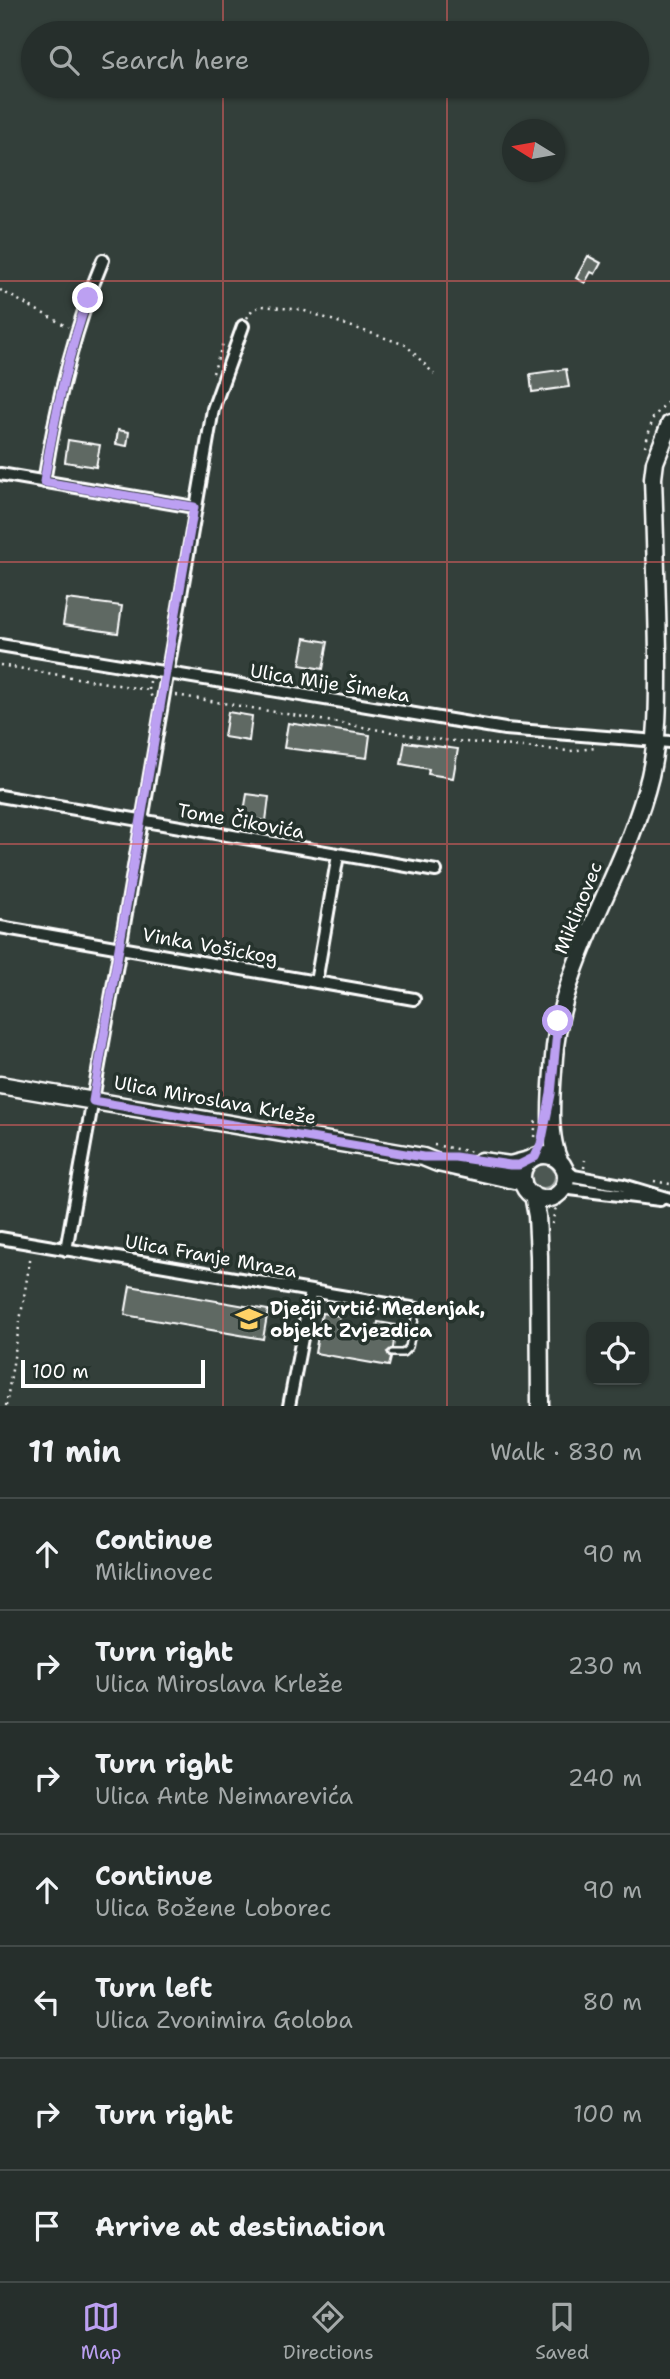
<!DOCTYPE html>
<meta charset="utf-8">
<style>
:root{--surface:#262f2c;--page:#2e3734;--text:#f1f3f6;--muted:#a4a9a9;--line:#424a48;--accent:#bca0f2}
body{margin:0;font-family:"Shantell Sans",sans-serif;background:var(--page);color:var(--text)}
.controls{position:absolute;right:21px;bottom:21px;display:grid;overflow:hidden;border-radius:14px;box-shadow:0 2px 5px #0004}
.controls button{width:63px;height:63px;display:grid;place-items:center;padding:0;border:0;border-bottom:2px solid var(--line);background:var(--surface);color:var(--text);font:35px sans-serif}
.compass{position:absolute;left:502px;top:119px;width:63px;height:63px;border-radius:50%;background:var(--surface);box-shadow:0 2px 5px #0004;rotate:281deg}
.scale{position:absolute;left:21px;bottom:18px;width:184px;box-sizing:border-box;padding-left:7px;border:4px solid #fff;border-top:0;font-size:19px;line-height:24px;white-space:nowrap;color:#fff;-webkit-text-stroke:5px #26332d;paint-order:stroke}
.stop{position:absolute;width:21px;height:21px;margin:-16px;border:5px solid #bca0f2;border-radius:50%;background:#fff}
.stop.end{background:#bca0f2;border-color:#fff;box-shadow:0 2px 7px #0008}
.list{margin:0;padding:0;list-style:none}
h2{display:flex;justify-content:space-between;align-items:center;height:91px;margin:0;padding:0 28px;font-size:30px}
h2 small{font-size:23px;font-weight:400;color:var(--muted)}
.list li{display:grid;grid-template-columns:46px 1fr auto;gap:21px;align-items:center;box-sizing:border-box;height:112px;padding:0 28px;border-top:2px solid var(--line)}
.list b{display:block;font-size:26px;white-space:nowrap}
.list p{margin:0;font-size:23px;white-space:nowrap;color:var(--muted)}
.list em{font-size:23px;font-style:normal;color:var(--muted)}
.icon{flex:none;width:38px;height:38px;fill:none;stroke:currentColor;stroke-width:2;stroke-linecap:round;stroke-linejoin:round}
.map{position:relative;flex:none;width:670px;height:1406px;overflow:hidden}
.search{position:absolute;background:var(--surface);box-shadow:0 2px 5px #0004;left:21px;right:21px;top:21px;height:77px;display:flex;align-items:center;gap:18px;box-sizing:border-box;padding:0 24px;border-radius:38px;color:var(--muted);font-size:26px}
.sheet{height:875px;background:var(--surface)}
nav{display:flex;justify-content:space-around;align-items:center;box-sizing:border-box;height:98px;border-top:2px solid var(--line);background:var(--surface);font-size:19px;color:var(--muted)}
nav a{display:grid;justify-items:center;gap:4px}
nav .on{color:var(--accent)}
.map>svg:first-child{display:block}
.green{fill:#4d5853;stroke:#a6aca9;stroke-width:2}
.building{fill:#5f6964;stroke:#fff;stroke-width:2}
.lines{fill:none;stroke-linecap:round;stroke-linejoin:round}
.lane-casing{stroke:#fff;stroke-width:10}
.street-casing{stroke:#fff;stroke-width:16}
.secondary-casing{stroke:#fff;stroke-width:21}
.path{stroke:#fff;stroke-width:2.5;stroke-dasharray:2 5;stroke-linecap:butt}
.lane{stroke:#26332d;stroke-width:5}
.street{stroke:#26332d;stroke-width:10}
.secondary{stroke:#26332d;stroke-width:16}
.route{stroke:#bca0f2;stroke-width:9}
.grid{fill:none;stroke:#e05e5e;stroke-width:2;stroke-opacity:0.55}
.labels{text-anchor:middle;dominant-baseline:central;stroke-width:7;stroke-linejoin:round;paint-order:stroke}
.street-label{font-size:19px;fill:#fff;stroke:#26332d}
.poi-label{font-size:19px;font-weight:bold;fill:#fff;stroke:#26332d;text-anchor:start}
</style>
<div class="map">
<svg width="670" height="1406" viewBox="0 0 670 1406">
<rect width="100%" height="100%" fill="#333f3a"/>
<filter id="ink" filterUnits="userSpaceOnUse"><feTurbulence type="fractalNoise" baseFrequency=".0143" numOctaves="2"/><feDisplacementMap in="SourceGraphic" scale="14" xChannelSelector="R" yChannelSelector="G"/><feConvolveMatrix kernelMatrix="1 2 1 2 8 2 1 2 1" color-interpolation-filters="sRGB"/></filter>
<g filter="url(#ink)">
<path class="green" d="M531 1176a12 12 0 1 1 24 0a12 12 0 1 1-24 0Z"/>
<path class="building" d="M588,256L601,263L595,274L591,272L585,283L576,278Z
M566,369L569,387L532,392L530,374Z
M118,430L129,432L127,446L116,444Z
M68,440L100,445L96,467L65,462Z
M67,599L122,606L118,633L63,625Z
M305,638L328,642L323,669L300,665Z
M228,712L252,716L249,741L224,737Z
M288,723L370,735L367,758L284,748Z
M405,742L458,749L453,778L428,774L429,769L401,764Z
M247,794L269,797L266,821L243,817Z
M130,1286L268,1310L263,1339L125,1315Z
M322,1313L340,1316L337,1331L375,1337L378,1322L396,1325L393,1348L387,1352L391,1358L389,1366L315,1353Z"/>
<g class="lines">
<defs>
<path id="lane" d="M392,1353H403L409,1347L417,1309"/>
<path id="street" d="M0,474L194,507
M44,482C56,405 73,331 103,260
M0,645L505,729L670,742
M0,796L436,871
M0,927L414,999
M316,982L338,855
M563,1167L574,1176L623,1185L670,1199
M562,1188L660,1200
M0,1238L417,1309
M66,1250L120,948L213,409L243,326
M289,1406L311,1291"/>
<path id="secondary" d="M0,1085L423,1157L438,1163L523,1182
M522 1177a22 22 0 1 1 44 0a22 22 0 1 1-44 0Z
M481,1161L510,1165L529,1160
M560,1162C546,1136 552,1087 554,1057C562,957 627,872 650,776C659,737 658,694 658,654C657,595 655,537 653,478L655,462L670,424
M533,1195L537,1216L539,1256L540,1406"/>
</defs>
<use href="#lane" class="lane-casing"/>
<use href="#street" class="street-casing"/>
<use href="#secondary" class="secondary-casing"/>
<path class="path" d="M0,290L68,327
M247,318L252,310L262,306L302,310L406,345L434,374
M213,373L223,343
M645,446L653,418L670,398
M0,665L148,690
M150,681L149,690L152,698
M176,695L432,739L570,751L595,748
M534,1137L536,1119
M434,1145L473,1152
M584,1168L585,1160
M654,1181L670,1184
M552,1224L555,1210L564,1200
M6,1406L31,1254"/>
<use href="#lane" class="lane"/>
<use href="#street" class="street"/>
<use href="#secondary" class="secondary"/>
</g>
</g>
<g class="lines" filter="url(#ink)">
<path class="route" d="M88,298C67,357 54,419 44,482L194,507L93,1101L423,1157H455L510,1165H519L535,1157L541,1144L551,1094L558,1021"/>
</g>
<path class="grid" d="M223,0V33M447,0V33M223,86V1406M447,86V1406M0,281H670M0,562H670M0,844H670M0,1125H670"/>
<defs>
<symbol id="school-bare" viewBox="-9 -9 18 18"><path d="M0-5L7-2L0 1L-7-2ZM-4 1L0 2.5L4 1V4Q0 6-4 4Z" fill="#ffd166" stroke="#26332d" stroke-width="2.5" paint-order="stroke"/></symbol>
</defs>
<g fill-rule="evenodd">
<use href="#school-bare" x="230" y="1300" width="38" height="38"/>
</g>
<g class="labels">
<g class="street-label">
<text transform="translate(330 683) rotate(9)">Ulica Mije Šimeka</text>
<text transform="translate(241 821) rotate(10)">Tome Čikovića</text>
<text transform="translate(578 908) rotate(-68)">Miklinovec</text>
<text transform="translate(210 946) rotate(10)">Vinka Vošickog</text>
<text transform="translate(215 1100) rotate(10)">Ulica Miroslava Krleže</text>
<text transform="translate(211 1256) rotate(10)">Ulica Franje Mraza</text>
</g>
<g class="poi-label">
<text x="270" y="1308">Dječji vrtić Medenjak,<tspan x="270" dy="22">objekt Zvjezdica</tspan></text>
</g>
</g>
</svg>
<div class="controls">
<button><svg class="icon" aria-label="locate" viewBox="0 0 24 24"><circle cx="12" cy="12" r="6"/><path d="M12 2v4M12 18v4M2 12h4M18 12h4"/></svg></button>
</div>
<svg class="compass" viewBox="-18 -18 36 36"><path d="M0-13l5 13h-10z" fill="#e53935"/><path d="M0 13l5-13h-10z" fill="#a4a9a9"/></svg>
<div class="scale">100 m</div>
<div class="stop" style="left:558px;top:1021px"></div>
<div class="stop end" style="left:88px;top:298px"></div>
<div class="search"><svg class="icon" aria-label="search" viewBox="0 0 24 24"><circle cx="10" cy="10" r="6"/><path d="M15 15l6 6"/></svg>Search here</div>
</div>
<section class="sheet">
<h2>11 min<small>Walk · 830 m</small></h2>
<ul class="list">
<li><svg class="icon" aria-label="ahead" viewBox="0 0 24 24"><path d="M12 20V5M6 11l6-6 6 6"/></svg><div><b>Continue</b><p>Miklinovec</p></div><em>90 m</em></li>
<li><svg class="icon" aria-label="right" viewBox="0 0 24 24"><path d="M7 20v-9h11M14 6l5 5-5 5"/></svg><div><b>Turn right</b><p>Ulica Miroslava Krleže</p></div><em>230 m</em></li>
<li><svg class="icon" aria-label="right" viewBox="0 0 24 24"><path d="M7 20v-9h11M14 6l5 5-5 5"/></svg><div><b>Turn right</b><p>Ulica Ante Neimarevića</p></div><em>240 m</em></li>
<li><svg class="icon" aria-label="ahead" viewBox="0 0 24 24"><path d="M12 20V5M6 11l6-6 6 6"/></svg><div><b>Continue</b><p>Ulica Božene Loborec</p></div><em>90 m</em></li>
<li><svg class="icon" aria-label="left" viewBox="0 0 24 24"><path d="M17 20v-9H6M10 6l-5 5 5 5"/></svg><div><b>Turn left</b><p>Ulica Zvonimira Goloba</p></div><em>80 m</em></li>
<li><svg class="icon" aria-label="right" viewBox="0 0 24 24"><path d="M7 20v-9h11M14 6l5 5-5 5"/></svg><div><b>Turn right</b></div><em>100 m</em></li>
<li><svg class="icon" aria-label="arrive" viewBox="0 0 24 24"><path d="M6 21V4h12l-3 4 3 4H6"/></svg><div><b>Arrive at destination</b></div></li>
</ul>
</section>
<nav>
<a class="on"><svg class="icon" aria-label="map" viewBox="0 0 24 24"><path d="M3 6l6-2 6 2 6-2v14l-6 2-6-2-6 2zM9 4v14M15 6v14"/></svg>Map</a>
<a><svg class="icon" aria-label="directions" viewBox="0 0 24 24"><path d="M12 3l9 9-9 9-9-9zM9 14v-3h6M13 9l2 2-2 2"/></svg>Directions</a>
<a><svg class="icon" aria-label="saved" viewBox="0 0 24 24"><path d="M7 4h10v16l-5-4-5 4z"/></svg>Saved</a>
</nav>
